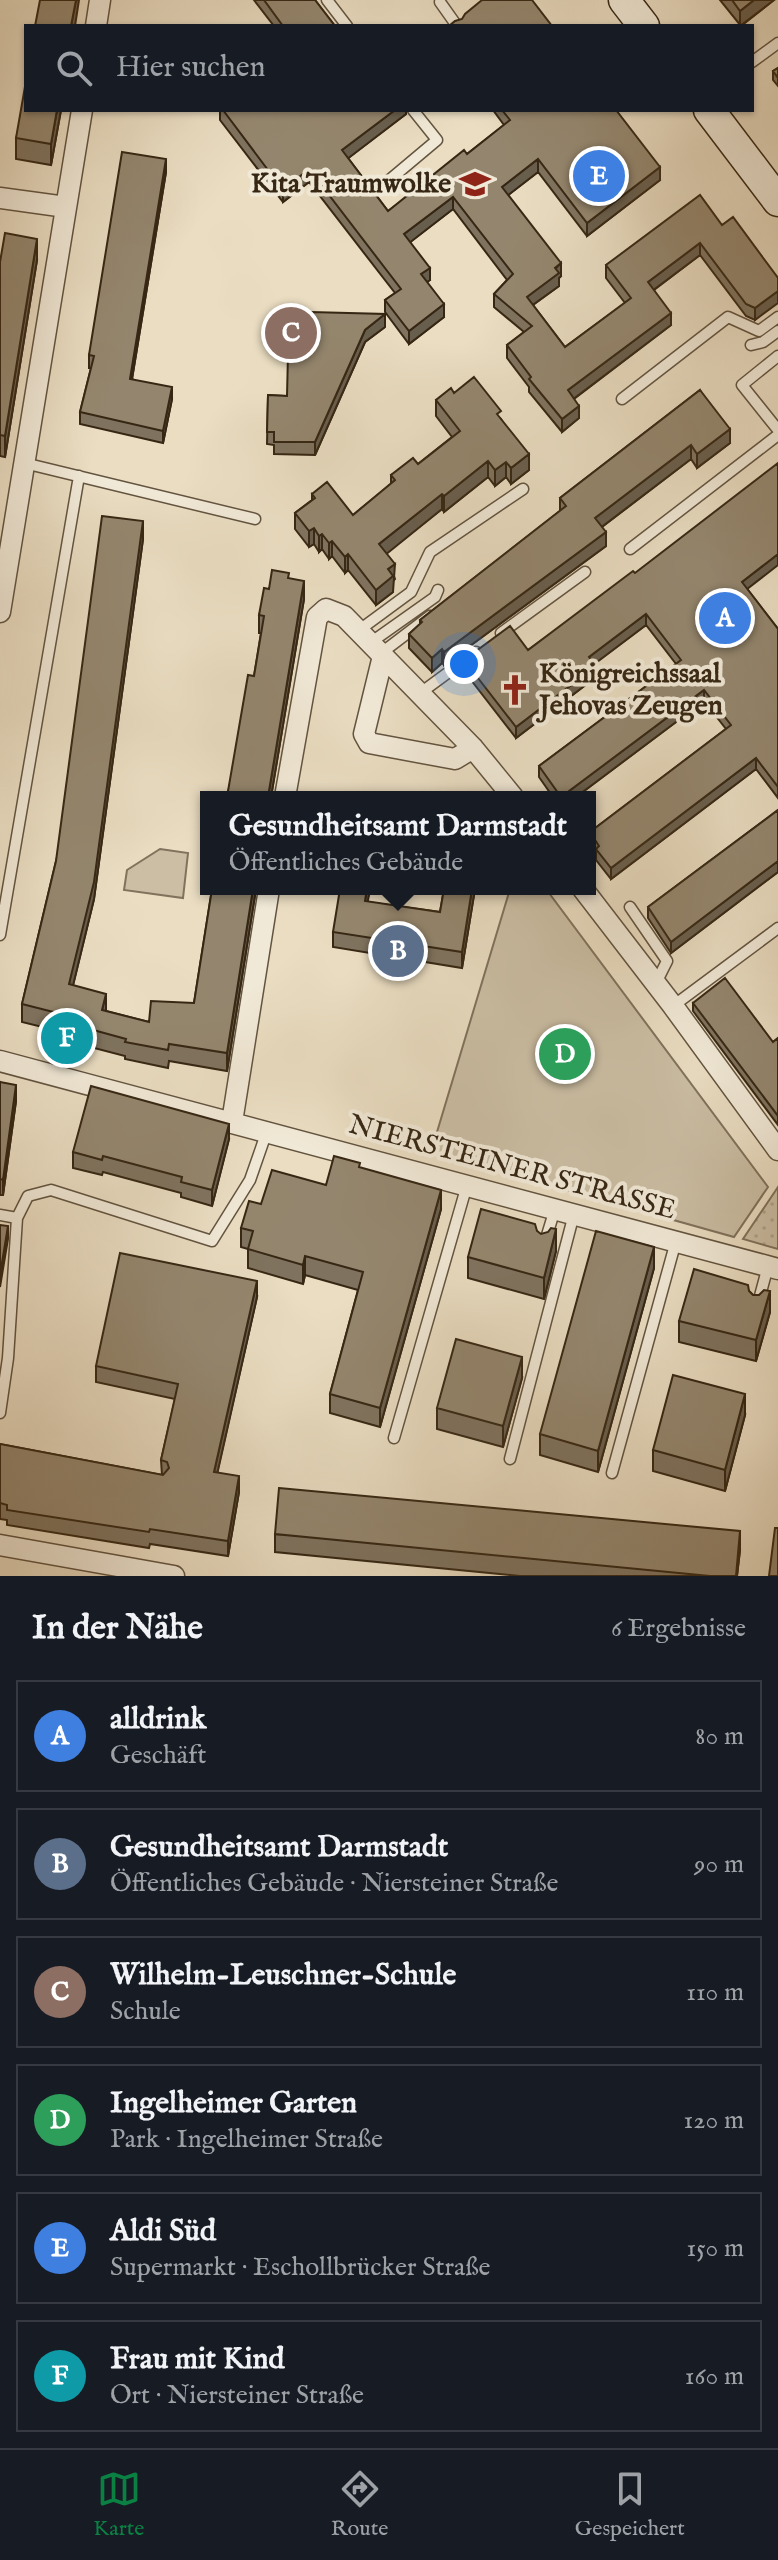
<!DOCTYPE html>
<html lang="de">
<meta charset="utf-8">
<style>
:root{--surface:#171b24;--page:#242831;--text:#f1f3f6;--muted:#9ea1a6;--line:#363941;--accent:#0b8043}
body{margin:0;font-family:"IM FELL English",serif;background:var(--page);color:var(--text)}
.you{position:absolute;left:464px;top:664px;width:28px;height:28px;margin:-20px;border:6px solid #fff;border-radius:50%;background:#1a73e8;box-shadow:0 0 0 12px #1a73e833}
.badge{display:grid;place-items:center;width:52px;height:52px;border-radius:50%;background:var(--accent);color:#fff;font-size:26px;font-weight:700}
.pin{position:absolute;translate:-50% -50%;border:4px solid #fff;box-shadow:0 2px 8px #0006}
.popup{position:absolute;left:200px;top:791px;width:396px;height:104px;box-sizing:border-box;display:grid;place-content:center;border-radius:0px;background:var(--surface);filter:drop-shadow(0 2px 6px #0005);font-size:26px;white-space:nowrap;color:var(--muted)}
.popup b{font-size:30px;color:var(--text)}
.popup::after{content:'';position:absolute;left:50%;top:100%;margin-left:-16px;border:16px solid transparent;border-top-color:var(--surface)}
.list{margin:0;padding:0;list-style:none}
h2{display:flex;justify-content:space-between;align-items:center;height:104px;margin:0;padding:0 32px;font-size:34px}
h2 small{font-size:26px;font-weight:400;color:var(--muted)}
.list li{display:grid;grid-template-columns:52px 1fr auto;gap:24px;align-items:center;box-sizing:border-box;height:112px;margin:0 16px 16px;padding:0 16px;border:2px solid var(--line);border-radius:0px}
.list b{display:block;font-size:30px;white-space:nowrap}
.list p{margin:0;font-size:26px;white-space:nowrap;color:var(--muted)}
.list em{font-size:26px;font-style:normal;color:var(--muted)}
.icon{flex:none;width:44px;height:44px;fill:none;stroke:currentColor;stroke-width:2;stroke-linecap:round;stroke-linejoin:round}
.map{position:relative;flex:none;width:778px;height:1576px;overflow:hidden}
.search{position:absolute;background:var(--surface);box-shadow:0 2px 6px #0004;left:24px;right:24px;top:24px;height:88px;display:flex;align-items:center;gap:20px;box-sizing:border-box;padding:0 28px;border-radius:0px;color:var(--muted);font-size:30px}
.sheet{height:872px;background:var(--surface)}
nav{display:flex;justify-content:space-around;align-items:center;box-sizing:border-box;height:112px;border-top:2px solid var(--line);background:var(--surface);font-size:22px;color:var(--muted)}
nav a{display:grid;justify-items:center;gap:4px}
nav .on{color:var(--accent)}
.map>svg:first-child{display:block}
.grass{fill:url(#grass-dots);stroke:#80725c;stroke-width:2}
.park{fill:#cbbea4;stroke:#80725c;stroke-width:2}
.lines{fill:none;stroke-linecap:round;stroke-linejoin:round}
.service-casing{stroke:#635440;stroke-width:13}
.minor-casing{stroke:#635440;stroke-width:23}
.secondary-casing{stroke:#362714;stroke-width:33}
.service{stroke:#f1e9d7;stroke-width:10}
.minor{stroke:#f1e9d7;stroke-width:20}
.secondary{stroke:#f1e9d7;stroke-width:30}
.wall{fill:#7f735f;stroke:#362714;stroke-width:2}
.shaded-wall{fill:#685e4d;stroke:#362714;stroke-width:2}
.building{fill:#94866e;stroke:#362714;stroke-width:2}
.labels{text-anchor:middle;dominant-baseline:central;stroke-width:8;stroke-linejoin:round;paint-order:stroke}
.poi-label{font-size:28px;font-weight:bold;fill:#362714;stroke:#f1e9d7;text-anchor:end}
.street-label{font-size:28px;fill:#362714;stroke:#f1e9d7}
</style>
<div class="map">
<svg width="778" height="1576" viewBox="0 0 778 1576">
<defs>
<pattern id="grass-dots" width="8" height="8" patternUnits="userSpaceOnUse" patternTransform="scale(2)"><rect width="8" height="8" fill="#cbbea4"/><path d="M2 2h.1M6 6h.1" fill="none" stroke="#afa38c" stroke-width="1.8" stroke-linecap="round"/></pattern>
</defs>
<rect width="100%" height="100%" fill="#eaddc2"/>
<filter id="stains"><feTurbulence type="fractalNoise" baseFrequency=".0025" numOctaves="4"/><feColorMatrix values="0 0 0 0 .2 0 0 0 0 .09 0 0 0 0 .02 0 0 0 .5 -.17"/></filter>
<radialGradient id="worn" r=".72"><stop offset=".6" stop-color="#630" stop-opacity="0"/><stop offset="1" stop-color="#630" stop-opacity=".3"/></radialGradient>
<path class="grass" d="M778,1187V1249L743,1239Z"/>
<path class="park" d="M160,849L188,853L183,898L124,890L127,870Z
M510,889H546L768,1187L734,1237L431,1152Z"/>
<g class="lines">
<defs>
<path id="service" d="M327,0L347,26
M440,2L457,26
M752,62L778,43
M381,187L437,140L413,110
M751,345L763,342L778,331
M778,356L742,385L778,430
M622,399L728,317L759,331L778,317
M24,463L255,519
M630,549L778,435
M358,631L411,592L430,552L523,489
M501,633L585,572
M370,643L435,597L438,590
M380,654L430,616
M419,694L476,652
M630,907L667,961L656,983
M0,935L79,476
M673,1006L778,928
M0,1215L17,1218
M544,1245L555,1209
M757,1307L768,1266
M0,1413L8,1358L17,1218L28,1196L51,1190L212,1241L250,1180L267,1131
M394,1438L467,1185
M510,1459L574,1214
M612,1473L676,1241"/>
<path id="minor" d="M96,26L100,0
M0,198L66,207
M0,612L82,110
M383,656L364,734L369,743L455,759L473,748
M285,797L317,617L326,609L344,616L473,748L513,797
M583,889L673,1006L778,1150
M0,1061L778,1269
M232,1122L269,889
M0,1545L174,1576"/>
<path id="secondary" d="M624,0L644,26
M709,110L778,201"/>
</defs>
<use href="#service" class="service-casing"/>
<use href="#minor" class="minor-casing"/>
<use href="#secondary" class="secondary-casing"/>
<use href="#service" class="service"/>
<use href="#minor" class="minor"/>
<use href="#secondary" class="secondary"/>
</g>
<path class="wall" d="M254,0H315L335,26H274Z
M720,0H774L741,26Z
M778,68V86L773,80V71Z
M26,110H61L51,165L16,159V138Z
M220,110H406V114L348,158L388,211L467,154L504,125L493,110H616L660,180L587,236L538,172L508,195L561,276L559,278V286L533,305L565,347L625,303L606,278V265L722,225L778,278L755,320L746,316L700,255L654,290L671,325L574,399L579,418L562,432L529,392V387L507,358V345L524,332L494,307V294L507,280L453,209L410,242L430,280L427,282L444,317L409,344L385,312V300L395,293L309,182L283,202L220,120Z
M166,172L132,379L172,399L163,443L80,424V412L91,368H89V355Z
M37,260L5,457L0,456V262Z
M385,327L365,342L315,455L274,454V445L267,444L268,395L287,396L309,355Z
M700,390L730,443L697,468L691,459L602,527L606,546L444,665L442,663L432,672L409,648V634L420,624V620L560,511V498Z
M454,393L501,419L529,470L511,484L506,477L495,486L488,477L444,512L442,509L386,553L395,579L393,581V592L376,605L348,570L345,573L332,556L329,559L322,549L319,552L314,544L309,547L295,529V513L312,500V494L353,515L391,484V475L418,464L452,437L436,416V400Z
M143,539L94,899L73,985L106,1011L149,1022L194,1003L212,889H256L227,1071L169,1061L168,1068L125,1059V1056L75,1043V1035L22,1022V1004L56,861Z
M635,573L747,589L778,629V798L756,769L611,879L596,860V852L590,844V832L726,729L704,701L576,797H553L539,777V766L676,664L646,625L594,664L596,677L516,738L464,671V660L528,650Z
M289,579L304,599L271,797H227L254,676L261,633H259V615L269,589Z
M778,810V872L671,953L648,918V907Z
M370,889L367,902L440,912L444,889H475L462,968L333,947V932Z
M693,1003L773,1042L778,1038V1125L693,1011Z
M0,1082L16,1101L3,1195H0Z
M229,1139L212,1206L181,1197V1193L103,1172L102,1175L73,1168V1152Z
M360,1168L441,1209L380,1427L330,1413V1394L358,1290L305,1275L303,1284L248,1268V1249L241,1247V1228L261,1204L326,1185Z
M537,1231L556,1251L544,1299L468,1278V1257Z
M654,1268L598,1472L540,1455V1434Z
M749,1291L770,1312L756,1361L679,1342V1321Z
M257,1297L217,1473L239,1492L228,1556L150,1544L149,1548L7,1525V1520L0,1519V1444L162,1475L161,1460L175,1399L96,1382V1366Z
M522,1378L503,1447L437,1429V1408Z
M745,1415L725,1491L653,1471V1450Z
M275,1534L740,1550L737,1576H520L275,1552Z"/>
<path class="shaded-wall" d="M76,0H79L75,26H71Z
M754,0H774L740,26V11Z
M57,110H61L51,165V144Z
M395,110H406V114L342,163V150Z
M166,159V172L130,391V379Z
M538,159V172L502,200V187Z
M660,167V180L587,236V223Z
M309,169V182L283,202V190Z
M453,197V209L404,247V234Z
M37,239V260L5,457V436Z
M700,243V255L648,294V282Z
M561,263V276L559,278V286L527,309V297Z
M430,268V280L421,286V274Z
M778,291V303L755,320V308Z
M444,304V317L409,344V331Z
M671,313V325L568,403V390Z
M385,314V327L365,342L315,455V442L365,330Z
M172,387V399L163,443V431Z
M579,406V418L562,432V419Z
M730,429V443L697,468V454Z
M691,445V459L595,532V518Z
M529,454V470L511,484V468Z
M488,461V477L444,512V496Z
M506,462V477L495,486V470Z
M442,494V509L379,560V544Z
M143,521V539L94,899L69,1002V984Z
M314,528V544L309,547V531Z
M606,532V546L444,665V652Z
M322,534V549L319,552V536Z
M332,541V556L329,559V543Z
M348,554V570L345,573V557Z
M778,554V565L742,593V582Z
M395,564L393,592L376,605V590L388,569Z
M304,581V599L271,797H268Z
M646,614V625L589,668V657Z
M442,649V663L432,672V658Z
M596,666V677L516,738V727Z
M704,690V701L576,797H561Z
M756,758V769L611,879V868Z
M778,861V872L671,953V942Z
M253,889H256L227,1071V1053Z
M367,889H370L365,917V901Z
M472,889H475L462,968V952Z
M106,994V1012L102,1010Z
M16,1085V1101L3,1195V1180Z
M229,1124V1139L212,1206V1190Z
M441,1190V1209L380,1427V1408Z
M8,1226V1239L0,1287V1275Z
M556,1229V1251L544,1299V1278Z
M654,1247V1268L598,1472V1451Z
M305,1256V1275L303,1284V1265Z
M257,1281V1297L214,1488V1472Z
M770,1291V1312L756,1361V1340Z
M522,1357V1378L503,1447V1426Z
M745,1394V1415L725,1491V1470Z
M239,1476V1492L228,1556V1541Z
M740,1531V1550L737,1576H736Z"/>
<path class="building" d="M40,0H76L71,26H35Z
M264,0H315L335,26H283Z
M482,0H532L552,26H449L455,21L462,19L465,14Z
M732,0H754L740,11Z
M778,68V78L773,71Z
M26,81V110H57L51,144L16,138Z
M223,110H395L342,150L388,211L464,150L467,154L510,120L502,110H616L660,167L587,223L538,159L502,187L561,263L555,268L559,273L527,297L565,347L631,298L606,265L700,195L722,225L733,217L778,278V291L755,308L746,304L700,243L648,282L671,313L568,390L579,406L562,419L529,379L531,377L507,345L532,326L494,294L513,274L453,197L404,234L430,268L421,274L444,304L409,331L385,300L401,289L309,169L283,190Z
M122,152L166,159L130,379L172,387L163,431L80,412L94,356L89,355Z
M5,233L37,239L5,436L0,435V262Z
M310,312L385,314L365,330L315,442H274V432H267L268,395L287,396L288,354L309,355Z
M474,377L501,411L497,414L529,454L511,468L506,462L495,470L488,461L444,496L442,494L379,544L395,564L388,569L393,576L376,590L348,554L345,557L332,541L329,543L322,534L319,536L314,528L309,531L295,513L315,498L312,494L327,482L353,515L395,480L391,475L413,458L418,464L460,431L436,400L451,388L454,393Z
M700,390L730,429L697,454L691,445L595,518L606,532L444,652L442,649L432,658L409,634L422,622L420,620L566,506L560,498Z
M778,463V554L742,582L778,629V787L756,758L611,868L596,849L599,846L590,832L731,725L704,690L561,797L539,766L681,660L646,614L589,657L596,666L516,727L464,660L510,626L528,650L633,571L635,573Z
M102,516L143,521L94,882L69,984L106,994L102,1010L149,1022L151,1001L194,1003L212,889H253L227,1053L169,1044L168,1050L125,1042L126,1039L75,1025L77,1018L22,1004L56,861Z
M272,570L289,573L288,578L304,581L268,797H227L248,675L254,676L264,616L259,615L264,588L269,589Z
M778,810V861L671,942L648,907Z
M340,889H367L365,901L440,912L444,889H472L462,952L333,932Z
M725,978L773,1042L778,1038V1116L693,1003Z
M0,1082L16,1085L3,1180L0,1179Z
M91,1086L229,1124L212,1190L181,1182L182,1177L103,1156L102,1160L73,1152Z
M334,1156L360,1163L359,1167L441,1190L380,1408L330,1394L363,1272L305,1256L303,1265L248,1249L253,1231L241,1228L249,1201L261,1204L272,1170L326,1185Z
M481,1209L535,1224L537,1231L541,1234L548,1232L551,1228L556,1229L544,1278L468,1257Z
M0,1225L8,1226L0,1275Z
M596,1231L654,1247L598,1451L540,1434Z
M120,1253L257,1281L214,1472L239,1476L228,1541L150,1529L149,1532L7,1510V1505L0,1503V1444L163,1475L169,1468L167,1462L161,1460L178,1384L96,1366Z
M694,1269L748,1285L749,1291L753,1295H759L764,1290L770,1291L756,1340L679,1321Z
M456,1339L522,1357L503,1426L437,1408Z
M673,1375L745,1394L725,1470L653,1450Z
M279,1488L740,1531L736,1576H710L275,1534Z
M775,1528H778V1576H769Z"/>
<defs>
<symbol id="school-bare" viewBox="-9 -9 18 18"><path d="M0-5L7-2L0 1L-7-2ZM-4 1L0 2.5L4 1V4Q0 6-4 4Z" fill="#8f2418" stroke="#f1e9d7" stroke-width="2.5" paint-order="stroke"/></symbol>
<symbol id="church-bare" viewBox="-9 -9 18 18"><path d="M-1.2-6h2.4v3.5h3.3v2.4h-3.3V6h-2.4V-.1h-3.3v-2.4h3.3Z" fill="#8f2418" stroke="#f1e9d7" stroke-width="2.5" paint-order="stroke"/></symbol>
</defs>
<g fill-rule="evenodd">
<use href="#school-bare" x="453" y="162" width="44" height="44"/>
<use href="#church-bare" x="493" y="668" width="44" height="44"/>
</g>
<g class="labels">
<g class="poi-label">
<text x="451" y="184">Kita Traumwolke</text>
<text x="539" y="674" text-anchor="start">Königreichssaal<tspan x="539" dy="32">Jehovas Zeugen</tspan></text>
</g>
<g class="street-label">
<text transform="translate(512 1168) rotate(15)">NIERSTEINER STRASSE</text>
</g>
</g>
<rect width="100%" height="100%" filter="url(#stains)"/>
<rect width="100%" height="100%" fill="url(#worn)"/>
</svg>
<div class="you"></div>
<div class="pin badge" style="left:725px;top:618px;background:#3f7fe0">A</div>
<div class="pin badge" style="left:398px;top:951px;background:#5c6f8a">B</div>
<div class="popup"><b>Gesundheitsamt Darmstadt</b>Öffentliches Gebäude</div>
<div class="pin badge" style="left:291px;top:333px;background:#8d6e63">C</div>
<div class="pin badge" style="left:565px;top:1054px;background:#2e9e5b">D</div>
<div class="pin badge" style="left:599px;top:176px;background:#3f7fe0">E</div>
<div class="pin badge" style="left:67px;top:1038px;background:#0f9aa8">F</div>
<div class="search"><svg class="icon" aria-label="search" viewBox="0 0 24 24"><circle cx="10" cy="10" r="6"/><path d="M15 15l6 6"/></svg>Hier suchen</div>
</div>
<section class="sheet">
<h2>In der Nähe<small>6 Ergebnisse</small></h2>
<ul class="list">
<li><span class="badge" style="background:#3f7fe0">A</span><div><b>alldrink</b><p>Geschäft</p></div><em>80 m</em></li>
<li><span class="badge" style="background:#5c6f8a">B</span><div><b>Gesundheitsamt Darmstadt</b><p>Öffentliches Gebäude · Niersteiner Straße</p></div><em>90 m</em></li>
<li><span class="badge" style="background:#8d6e63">C</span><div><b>Wilhelm-Leuschner-Schule</b><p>Schule</p></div><em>110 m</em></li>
<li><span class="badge" style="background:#2e9e5b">D</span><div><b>Ingelheimer Garten</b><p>Park · Ingelheimer Straße</p></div><em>120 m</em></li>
<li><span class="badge" style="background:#3f7fe0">E</span><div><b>Aldi Süd</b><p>Supermarkt · Eschollbrücker Straße</p></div><em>150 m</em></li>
<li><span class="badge" style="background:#0f9aa8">F</span><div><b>Frau mit Kind</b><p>Ort · Niersteiner Straße</p></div><em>160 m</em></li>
</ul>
</section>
<nav>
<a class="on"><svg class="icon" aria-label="map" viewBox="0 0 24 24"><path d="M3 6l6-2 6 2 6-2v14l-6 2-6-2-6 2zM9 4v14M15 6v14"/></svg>Karte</a>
<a><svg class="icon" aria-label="directions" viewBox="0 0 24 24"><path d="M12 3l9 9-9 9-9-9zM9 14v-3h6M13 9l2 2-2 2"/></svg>Route</a>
<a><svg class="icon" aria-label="saved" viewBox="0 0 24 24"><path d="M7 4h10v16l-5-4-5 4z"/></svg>Gespeichert</a>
</nav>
